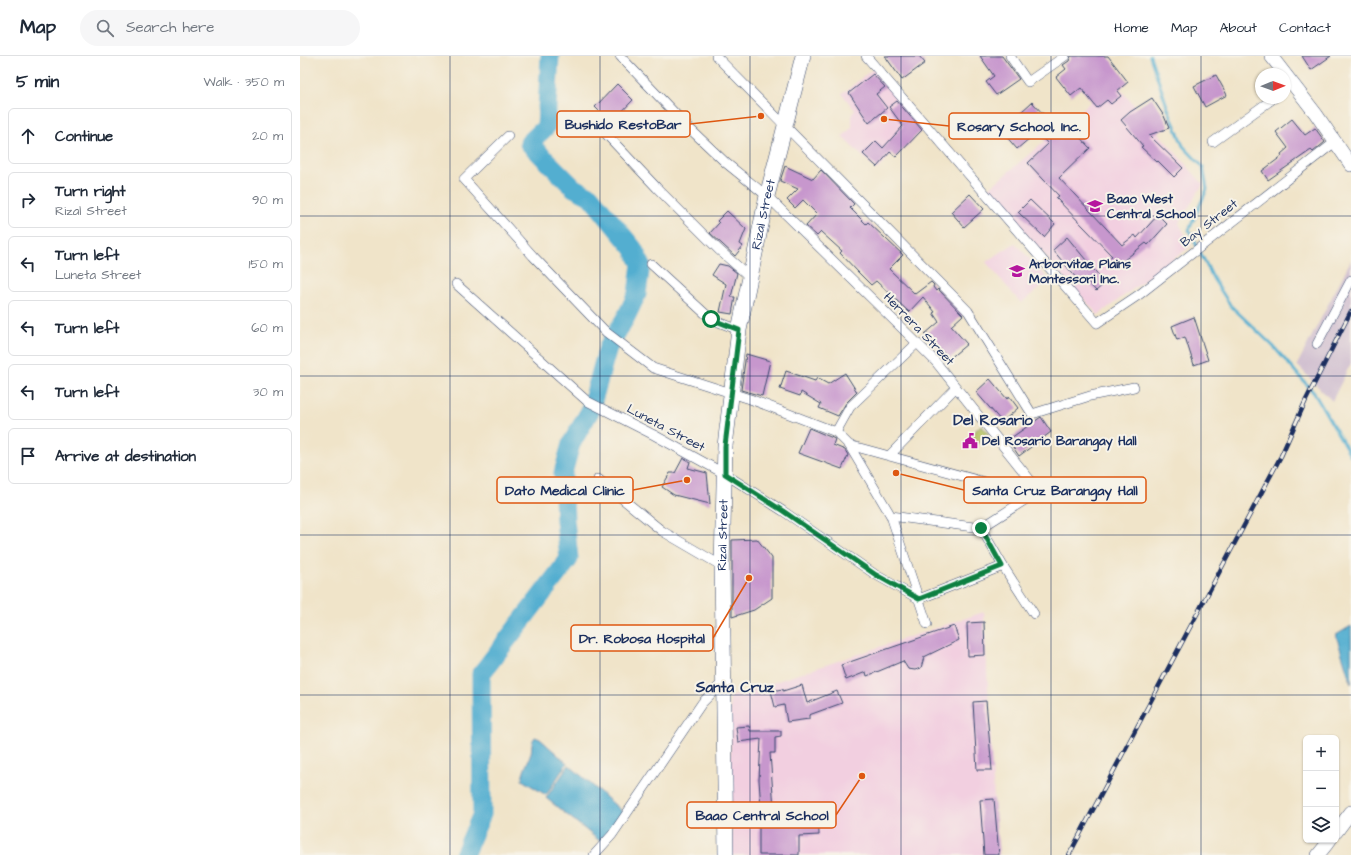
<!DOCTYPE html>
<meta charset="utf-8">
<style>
:root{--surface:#fff;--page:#f6f6f7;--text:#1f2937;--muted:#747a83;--line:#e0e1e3}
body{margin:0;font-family:"Architects Daughter",sans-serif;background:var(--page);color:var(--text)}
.controls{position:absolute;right:12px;bottom:12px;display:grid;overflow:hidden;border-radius:6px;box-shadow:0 1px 3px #0004}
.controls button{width:36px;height:36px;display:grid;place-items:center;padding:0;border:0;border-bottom:1px solid var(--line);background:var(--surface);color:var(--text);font:20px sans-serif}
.compass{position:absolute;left:955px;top:12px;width:36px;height:36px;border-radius:50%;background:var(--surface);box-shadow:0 1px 3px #0004;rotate:89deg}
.stop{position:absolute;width:12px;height:12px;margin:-9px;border:3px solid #0b8043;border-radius:50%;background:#fff}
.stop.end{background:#0b8043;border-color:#fff;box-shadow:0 1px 4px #0008}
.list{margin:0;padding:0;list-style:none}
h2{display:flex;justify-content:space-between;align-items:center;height:52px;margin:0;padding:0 16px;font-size:17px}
h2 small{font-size:13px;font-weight:400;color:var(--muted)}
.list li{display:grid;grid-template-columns:26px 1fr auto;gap:12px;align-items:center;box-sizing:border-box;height:56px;margin:0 8px 8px;padding:0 8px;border:1px solid var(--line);border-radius:6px}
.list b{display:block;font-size:15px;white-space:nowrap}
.list p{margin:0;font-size:13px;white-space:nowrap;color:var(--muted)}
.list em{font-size:13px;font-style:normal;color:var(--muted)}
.icon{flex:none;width:22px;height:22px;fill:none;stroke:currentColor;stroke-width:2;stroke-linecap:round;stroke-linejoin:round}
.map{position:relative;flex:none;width:1051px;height:799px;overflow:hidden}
header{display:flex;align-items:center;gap:24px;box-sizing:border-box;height:56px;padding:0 20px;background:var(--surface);border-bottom:1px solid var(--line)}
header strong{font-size:19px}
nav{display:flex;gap:22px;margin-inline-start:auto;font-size:14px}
.search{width:280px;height:36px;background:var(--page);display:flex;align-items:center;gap:10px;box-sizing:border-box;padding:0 14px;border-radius:22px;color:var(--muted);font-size:15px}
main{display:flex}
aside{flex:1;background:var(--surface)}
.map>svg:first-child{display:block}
.built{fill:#f2cfe0}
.industrial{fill:#cfbdcf}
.green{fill:#b4c163;stroke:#687860}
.water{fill:#52aed0;stroke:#366e97}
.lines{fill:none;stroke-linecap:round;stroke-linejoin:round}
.stream{stroke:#52aed0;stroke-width:3}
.river{stroke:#52aed0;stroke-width:19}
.building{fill:#c797cd}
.street-casing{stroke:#3b4a6e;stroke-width:10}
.secondary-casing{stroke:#3b4a6e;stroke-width:14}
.primary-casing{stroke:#3b4a6e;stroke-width:16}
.street{stroke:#fff;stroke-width:9}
.secondary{stroke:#fff;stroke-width:13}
.primary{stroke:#fff;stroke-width:15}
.rail-casing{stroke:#1b2f5e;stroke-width:4.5}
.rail{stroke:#f7f3e8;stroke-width:3;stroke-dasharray:9;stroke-linecap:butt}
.route{stroke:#0b8043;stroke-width:5}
.grid{fill:none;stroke:#1b2f5e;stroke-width:1;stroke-opacity:0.55}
.labels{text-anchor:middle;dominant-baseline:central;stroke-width:4;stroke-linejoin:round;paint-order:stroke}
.poi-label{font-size:13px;font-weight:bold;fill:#1b2f5e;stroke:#f7f3e8;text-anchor:start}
.street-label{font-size:13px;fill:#1b2f5e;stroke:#f7f3e8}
.quarter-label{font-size:15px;font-weight:bold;fill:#1b2f5e;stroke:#f7f3e8}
.leader{fill:none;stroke:#de5710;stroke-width:1.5}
.callout-dot{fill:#de5710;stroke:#f7f3e8;stroke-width:1.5}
.callout{fill:#f7f3e8;stroke:#de5710;stroke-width:1.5}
.callout-label{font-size:14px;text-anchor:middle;font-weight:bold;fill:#1b2f5e}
</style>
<header>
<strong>Map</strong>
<div class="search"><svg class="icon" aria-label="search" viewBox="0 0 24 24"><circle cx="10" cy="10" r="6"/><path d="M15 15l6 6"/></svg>Search here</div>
<nav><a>Home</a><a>Map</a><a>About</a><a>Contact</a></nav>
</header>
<main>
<aside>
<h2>5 min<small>Walk · 350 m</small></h2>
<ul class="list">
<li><svg class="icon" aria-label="ahead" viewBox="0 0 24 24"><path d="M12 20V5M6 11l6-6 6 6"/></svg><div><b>Continue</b></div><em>20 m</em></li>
<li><svg class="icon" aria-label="right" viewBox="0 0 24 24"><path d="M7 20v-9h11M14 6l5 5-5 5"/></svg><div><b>Turn right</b><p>Rizal Street</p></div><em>90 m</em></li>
<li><svg class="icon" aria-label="left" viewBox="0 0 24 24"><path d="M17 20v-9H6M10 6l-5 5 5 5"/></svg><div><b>Turn left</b><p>Luneta Street</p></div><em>150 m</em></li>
<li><svg class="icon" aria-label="left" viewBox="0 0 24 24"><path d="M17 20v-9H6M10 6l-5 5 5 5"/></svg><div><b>Turn left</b></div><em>60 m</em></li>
<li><svg class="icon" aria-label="left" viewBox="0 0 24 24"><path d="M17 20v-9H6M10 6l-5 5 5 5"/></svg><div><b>Turn left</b></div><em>30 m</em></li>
<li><svg class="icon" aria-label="arrive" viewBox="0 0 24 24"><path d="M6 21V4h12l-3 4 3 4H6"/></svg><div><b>Arrive at destination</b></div></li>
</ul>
</aside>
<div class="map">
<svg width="1051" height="799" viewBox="0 0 1051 799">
<rect width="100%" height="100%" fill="#f7f3e8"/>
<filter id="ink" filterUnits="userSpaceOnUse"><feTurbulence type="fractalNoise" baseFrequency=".025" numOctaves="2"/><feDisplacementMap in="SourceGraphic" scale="8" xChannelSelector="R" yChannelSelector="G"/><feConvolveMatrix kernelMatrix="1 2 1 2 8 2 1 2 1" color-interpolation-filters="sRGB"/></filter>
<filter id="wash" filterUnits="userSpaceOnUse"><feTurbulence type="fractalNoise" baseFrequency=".012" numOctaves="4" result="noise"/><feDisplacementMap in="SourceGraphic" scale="16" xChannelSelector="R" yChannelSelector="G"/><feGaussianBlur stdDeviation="0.9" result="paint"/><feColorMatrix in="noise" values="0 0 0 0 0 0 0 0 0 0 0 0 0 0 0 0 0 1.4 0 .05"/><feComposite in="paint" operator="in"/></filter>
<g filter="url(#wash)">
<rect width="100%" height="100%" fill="#f0e4c9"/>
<path class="built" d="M574,12L619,68L577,114L542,81L552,71V58L555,54L542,38Z
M814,26L903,128L879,167L891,190L798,259L687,134Z
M715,187L749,224L721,247L686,206Z
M684,556L697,799H432L430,641Z"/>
<path class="industrial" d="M1051,204V307L1032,345L997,309Z"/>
<path class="green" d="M681,369L689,379L678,388L671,379Z"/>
<path class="water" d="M1051,570V628L1036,579Z
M235,681L240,683L267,707L246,739L222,724C224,712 227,709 230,700C233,693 230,687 235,681Z
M269,709L323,756L301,786L246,742Z"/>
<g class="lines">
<path class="stream" d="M850,0L867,50L883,90L903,111L907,133L889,174L914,224L931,250L973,290L1014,337L1051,400"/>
<path class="river" d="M164,799L182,758L181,618L269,503L265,464L263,417L271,388L290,355L308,291L326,261L337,238L341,208L333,192L290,140L274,132L229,87L246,71L250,0"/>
</g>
<g id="blocks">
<path class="building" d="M585,0H619L625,7L602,24Z
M680,0H702L719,23L696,39L686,26L694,20Z
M771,0H808L828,26L817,35L821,40L811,48L807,44L797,52L781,32L771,40L756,21L766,13L763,9L769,5Z
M1002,0H1031L1011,14Z
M573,18L585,31L576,38L587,52L569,67L549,37Z
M916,19L927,39L905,51L894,30Z
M317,28L333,44L311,67L295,51Z
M852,42L864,60L869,72L849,79L883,112L874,121L858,105L857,106L841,91L843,90L821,64L830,56Z
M597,45L622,74L596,101L590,96L577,111L563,98L576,85L583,92L603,70L589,51Z
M732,46L760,76L768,69L790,92L759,122L822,189L835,179L837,182L858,159L867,168L848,189L846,187L814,212L808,203L812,200L756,142L759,140L728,107L748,88L737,76L717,93L699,72L709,63L711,65Z
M992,63L1005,79L1015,72L1025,86L1013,96L1011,94L968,124L962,115L982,100L981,98L988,92L976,76Z
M485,110L513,123L521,114L554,148L550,152L566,168L568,166L603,199L589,213L615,238L631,226L634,229L633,231L636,235L638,233L663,259L651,270L667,288L649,303L625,278L639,266L633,257L635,256L623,241L609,256L576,225L571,229L558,216L540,197L542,195L521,176L517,180L506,170L517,158L503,144L495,152L487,144L498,133L480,125Z
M670,138L684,153L664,171L651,156Z
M730,144L755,168L744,181L718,156Z
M427,155L446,173L440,188L443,190L435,200L410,177L419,167L417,165Z
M767,181L805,227L796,235L787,225L782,229L753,194Z
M419,208L428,210L437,217L431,241H435L432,258L420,256L426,228L412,219Z
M894,261L908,304L894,309L885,281L877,284L872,270Z
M446,298L470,305L462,340L441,334Z
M486,315L515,325L517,322L528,328L545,317L557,336L546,347L538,360L519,352L521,348L501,336L500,340L480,333Z
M690,323L707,343L709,340L718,352L702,366L676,336Z
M741,361L751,376L719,400L708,384Z
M509,372L535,383L533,389L545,394L548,399L542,413L498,397Z
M383,402L390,406L388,412L407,417L410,448L374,439L362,431L370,417H375Z
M457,483L472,502V542L454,554L432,561V484Z
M684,566L685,599L668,600L667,567Z
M654,570L659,584L624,601L621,612L615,614L608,613L603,605L567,620L566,616L546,624L541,609Z
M502,629L507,647L537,635L542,647L509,659V663L487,666L484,649L475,651L471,635L483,633V635Z
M686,645L692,714H677L673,646Z
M449,670L450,675H481V680L475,681V697H470L475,766H505V754L518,753L519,779L499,780V799H459V766H462L459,724L461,683L438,686L436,671Z
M694,743L699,799H684L680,744Z"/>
</g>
</g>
<g filter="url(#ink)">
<use href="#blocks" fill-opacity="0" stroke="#3b4a6e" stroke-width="1"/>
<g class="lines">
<defs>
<path id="street" d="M320,0L389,72L426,107L467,140L617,287L635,305L739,435L681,472L591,460
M416,0L668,255L732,358L790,340L834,331
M566,0L797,267L840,238L1035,86
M710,0L728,26L765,0
M306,78L357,132L419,194L450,221
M208,80L164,123L233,200L306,276L353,312L450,343L536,376L549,389L591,460L627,568
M913,86L974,42
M351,208L411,263L439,274
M156,228L287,345L354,379L425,418L483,455L576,519L619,543L703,510
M1017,288L1051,224
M536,376L550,351L617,287
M549,389L732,439
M589,400L656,331
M298,423L362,475L422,510
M681,472L703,510L734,558
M294,799L312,779L402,647L423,626"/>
<path id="secondary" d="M971,0L1016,58L1051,109
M1036,776L1051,756
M1018,799L1030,784"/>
<g id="primary">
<path id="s1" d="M426,799L422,510L425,390L439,274L467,140L503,0"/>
</g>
</defs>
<use href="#street" class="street-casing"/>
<use href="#secondary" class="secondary-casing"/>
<use href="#primary" class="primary-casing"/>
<use href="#street" class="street"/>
<use href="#secondary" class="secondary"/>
<use href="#primary" class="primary"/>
<defs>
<path id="rail" d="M769,799L981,400L1006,344L1051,255"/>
</defs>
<use href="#rail" class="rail-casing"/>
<use href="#rail" class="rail"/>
</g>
</g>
<g class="lines" filter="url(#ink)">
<path class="route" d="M411,263L439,274L425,390V418L483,455L576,519L619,543L702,510L681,472"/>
</g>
<path class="grid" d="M150,0V799M300,0V799M450,0V799M601,0V799M751,0V799M901,0V799M0,160H1051M0,320H1051M0,479H1051M0,639H1051"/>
<defs>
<symbol id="school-bare" viewBox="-9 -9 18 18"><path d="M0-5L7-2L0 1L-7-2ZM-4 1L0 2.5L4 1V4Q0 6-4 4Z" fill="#b5179e" stroke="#f7f3e8" stroke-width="2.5" paint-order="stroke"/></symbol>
<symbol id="civic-bare" viewBox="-9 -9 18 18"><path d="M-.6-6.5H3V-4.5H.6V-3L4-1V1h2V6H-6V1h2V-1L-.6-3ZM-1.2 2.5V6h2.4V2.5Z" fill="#b5179e" stroke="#f7f3e8" stroke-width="2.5" paint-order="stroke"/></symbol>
</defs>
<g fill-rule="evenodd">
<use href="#school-bare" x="784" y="139" width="22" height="22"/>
<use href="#school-bare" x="706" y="204" width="22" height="22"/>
<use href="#civic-bare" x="659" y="374" width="22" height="22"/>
</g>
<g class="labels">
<g class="poi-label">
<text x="807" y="143">Baao West<tspan x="807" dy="15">Central School</tspan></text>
<text x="729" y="208">Arborvitae Plains<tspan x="729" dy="15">Montessori Inc.</tspan></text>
<text x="682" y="385">Del Rosario Barangay Hall</text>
</g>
<g class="street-label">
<text stroke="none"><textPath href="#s1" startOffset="644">Rizal Street</textPath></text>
<text transform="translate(909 167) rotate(-38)">Bay Street</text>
<text transform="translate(619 273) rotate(46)">Herrera Street</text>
<text transform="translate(366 372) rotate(28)">Luneta Street</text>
<text stroke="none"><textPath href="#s1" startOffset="320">Rizal Street</textPath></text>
</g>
<g class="quarter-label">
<text x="693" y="364">Del Rosario</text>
<text x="435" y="631">Santa Cruz</text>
</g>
</g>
<path class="leader" d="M461 60L390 68M584 63L649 70M387 424L333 434M596 417L664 434M449 522L413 582M562 720L536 759"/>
<g class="callout-dot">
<circle cx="461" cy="60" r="4"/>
<circle cx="584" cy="63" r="4"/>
<circle cx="387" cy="424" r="4"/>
<circle cx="596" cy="417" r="4"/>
<circle cx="449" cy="522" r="4"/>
<circle cx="562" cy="720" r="4"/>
</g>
<g class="callout">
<rect x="257" y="55" width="133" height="26" rx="4"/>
<rect x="649" y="57" width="140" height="26" rx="4"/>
<rect x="197" y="421" width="136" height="26" rx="4"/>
<rect x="664" y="421" width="182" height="26" rx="4"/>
<rect x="271" y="569" width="142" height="26" rx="4"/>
<rect x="387" y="746" width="149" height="26" rx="4"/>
</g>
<g class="callout-label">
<text x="323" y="73">Bushido RestoBar</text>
<text x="719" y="75">Rosary School, Inc.</text>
<text x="265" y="439">Dato Medical Clinic</text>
<text x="755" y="439">Santa Cruz Barangay Hall</text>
<text x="342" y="587">Dr. Robosa Hospital</text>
<text x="462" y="764">Baao Central School</text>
</g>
</svg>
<div class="controls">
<button>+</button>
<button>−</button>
<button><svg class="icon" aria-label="layers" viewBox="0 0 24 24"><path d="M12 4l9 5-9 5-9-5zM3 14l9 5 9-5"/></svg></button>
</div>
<svg class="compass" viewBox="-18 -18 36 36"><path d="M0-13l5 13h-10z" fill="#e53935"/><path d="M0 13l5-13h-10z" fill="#747a83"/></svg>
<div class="stop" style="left:411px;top:263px"></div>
<div class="stop end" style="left:681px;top:472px"></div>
</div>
</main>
